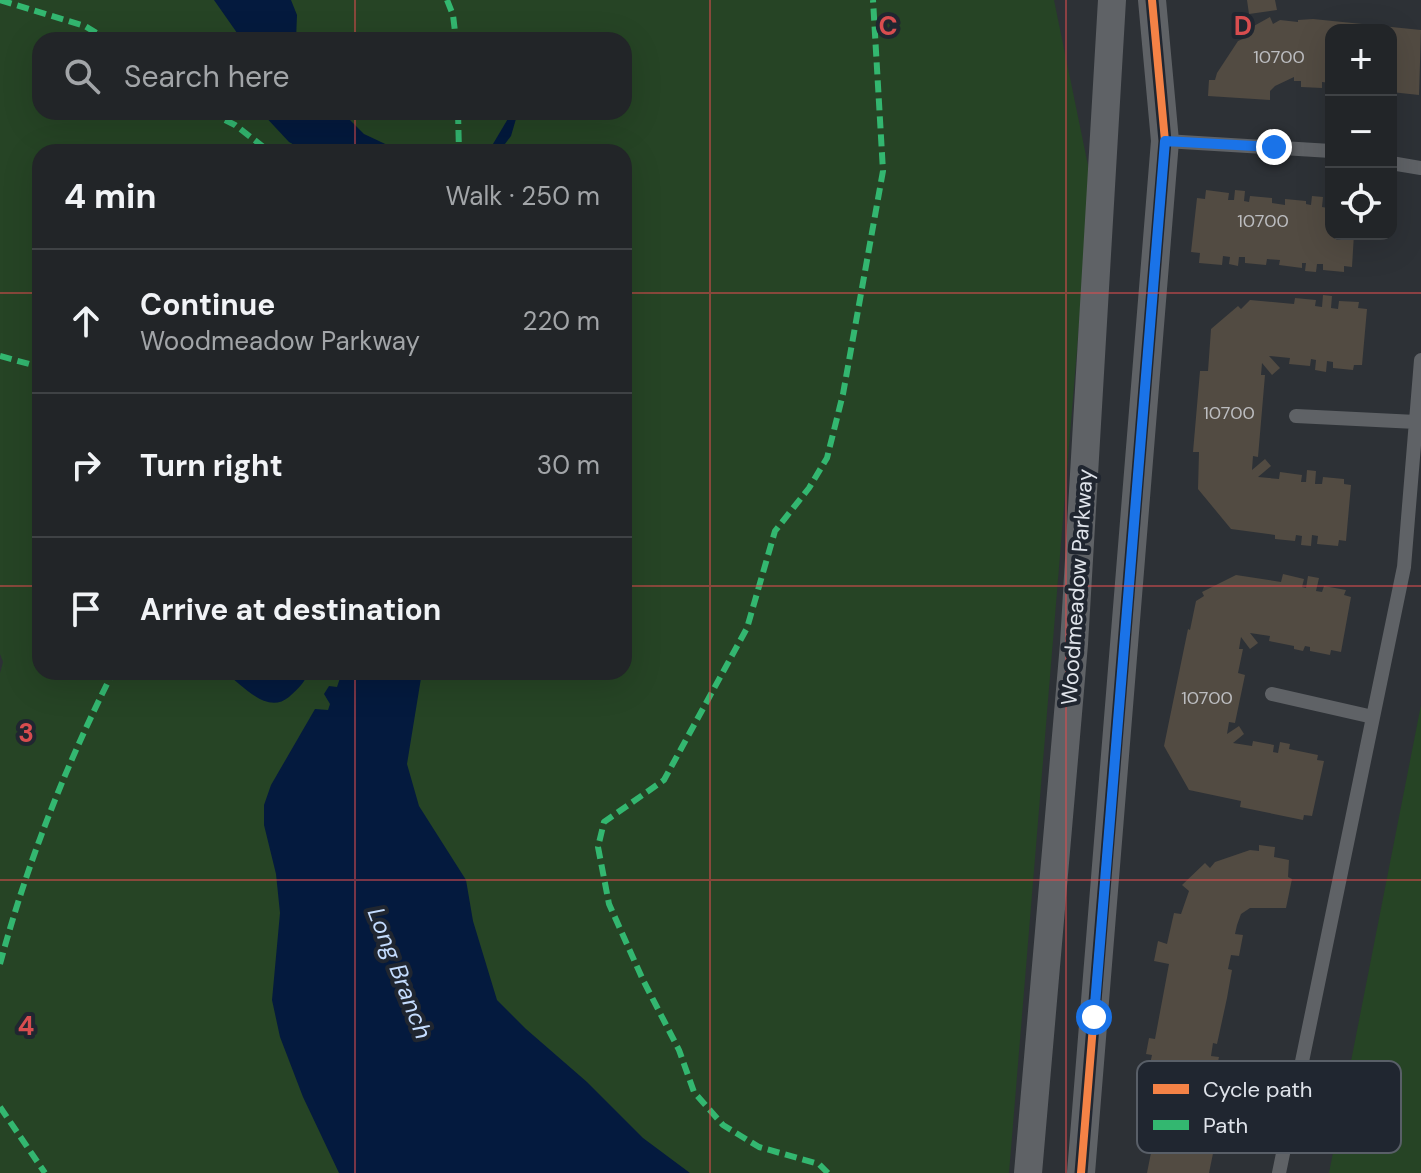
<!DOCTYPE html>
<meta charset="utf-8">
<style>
:root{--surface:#222528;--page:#2a2d30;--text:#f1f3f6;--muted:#a2a5a8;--line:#3f4245}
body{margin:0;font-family:"DM Sans",sans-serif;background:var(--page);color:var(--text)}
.controls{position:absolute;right:24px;top:24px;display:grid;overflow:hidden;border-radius:16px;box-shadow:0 8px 32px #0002}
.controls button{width:72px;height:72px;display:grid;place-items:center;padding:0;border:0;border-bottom:2px solid var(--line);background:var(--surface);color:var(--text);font:40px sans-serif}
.stop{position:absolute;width:24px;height:24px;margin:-18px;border:6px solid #1a73e8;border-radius:50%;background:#fff}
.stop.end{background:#1a73e8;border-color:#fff;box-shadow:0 2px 8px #0008}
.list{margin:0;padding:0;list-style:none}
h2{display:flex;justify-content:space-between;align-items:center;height:104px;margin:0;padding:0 32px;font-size:34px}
h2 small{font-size:26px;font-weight:400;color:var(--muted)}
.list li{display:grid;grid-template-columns:52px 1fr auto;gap:24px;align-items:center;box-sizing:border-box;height:144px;padding:0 32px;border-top:2px solid var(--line)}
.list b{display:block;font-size:30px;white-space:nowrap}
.list p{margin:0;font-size:26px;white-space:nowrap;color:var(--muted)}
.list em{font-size:26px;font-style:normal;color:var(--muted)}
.icon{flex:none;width:44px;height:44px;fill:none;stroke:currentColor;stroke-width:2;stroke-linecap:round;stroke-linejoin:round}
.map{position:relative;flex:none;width:1421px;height:1173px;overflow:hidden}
.search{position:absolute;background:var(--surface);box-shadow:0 8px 32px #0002;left:32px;top:32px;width:600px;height:88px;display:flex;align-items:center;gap:20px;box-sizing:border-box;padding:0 28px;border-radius:24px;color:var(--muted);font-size:30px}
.panel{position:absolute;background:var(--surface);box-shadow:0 8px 32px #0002;left:32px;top:144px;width:600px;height:536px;border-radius:24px}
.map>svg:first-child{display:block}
.grass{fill:#264425;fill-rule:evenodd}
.water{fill:#041a3e}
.building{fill:#524b42}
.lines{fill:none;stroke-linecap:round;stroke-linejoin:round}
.lane{stroke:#5f6266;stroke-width:14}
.street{stroke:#5f6266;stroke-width:28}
.quiet{stroke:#33b770;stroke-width:6;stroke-dasharray:12 6;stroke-linecap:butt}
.cycleway-casing{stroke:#202630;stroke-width:13}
.cycleway{stroke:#f48246;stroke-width:8}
.route{stroke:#1a73e8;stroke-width:10}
.grid{fill:none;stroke:#d84d4f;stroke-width:2;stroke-opacity:0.55}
.labels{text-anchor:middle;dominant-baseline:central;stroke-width:8;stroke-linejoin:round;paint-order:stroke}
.number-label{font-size:18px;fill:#bcbdc0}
.street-label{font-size:22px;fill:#dfe3ea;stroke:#202630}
.water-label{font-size:24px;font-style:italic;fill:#c4dcfe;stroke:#202630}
.key{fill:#202630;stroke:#595f68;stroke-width:2}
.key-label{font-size:22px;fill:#dfe3ea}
.grid-label{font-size:26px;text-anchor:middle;font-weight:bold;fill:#d84d4f;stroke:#202630;stroke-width:8;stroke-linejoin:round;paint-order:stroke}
</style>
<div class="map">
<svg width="1421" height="1173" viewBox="0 0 1421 1173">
<rect width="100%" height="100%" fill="#2d3136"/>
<path class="grass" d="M0,0H1054L1091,180L1009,1173H0V673L3,662L0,654ZM40,40H624V112H40ZM40,152H624V672H40Z
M1421,705V1173H1329Z"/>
<path class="water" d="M214,0H291L297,15L296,40H242Z
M261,112H333L350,120L364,134L396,149H452V152H307L289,142Z
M512,112H518L511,136L499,152H466L490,149Z
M225,672H309C304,683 298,689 289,697C267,715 243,686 225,672Z
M342,672H422L407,764L419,806L466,880L473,921L497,1000L526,1029L587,1082L643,1138L690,1173H339L303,1097L280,1037L272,1000L280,913L276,874L264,825V805L271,785L315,709L328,710L330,704L324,694L329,686L337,687Z"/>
<path class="building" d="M1247,0H1275L1277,10L1249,14Z
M1270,17L1273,24L1280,20L1298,22V20L1313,19L1421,30L1419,95L1391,92V30H1331V83L1322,82V88L1301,87V81H1294V77L1275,86L1270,91V100L1208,96L1209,80H1215L1217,73L1238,41L1245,38L1243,32Z
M1206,190L1229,193L1228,200H1234L1235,190L1245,191L1244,201L1249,202L1250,196L1272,198V203L1285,205V199L1306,201V204L1311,205L1312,196L1323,197L1322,207L1328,208V202H1331V234H1354L1352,267L1344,266V272L1323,270V264H1317L1316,272L1305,271L1306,263H1302V268L1279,265L1280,260L1267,259L1266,265L1245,263V257H1239L1238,266L1229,264L1230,257L1223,256L1222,265L1199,263L1200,253L1191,252L1197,198L1205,199Z
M1323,295L1332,296L1331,308L1338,309L1339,301L1359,302L1358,308L1367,309L1362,365H1354L1353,370L1333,368V362L1327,361L1326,372L1315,370L1316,360L1311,359L1310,366L1289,364L1290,358L1269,356L1280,368L1272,375L1262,363L1261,375H1265L1258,457L1253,456L1252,470L1265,459L1271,466L1258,477L1279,479L1280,472L1302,475L1301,482H1306L1307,470L1316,471L1315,484H1322L1323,477L1344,479V484L1351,485L1346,541L1339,540L1338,546L1317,544L1318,536L1312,535L1311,546L1301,545L1302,536L1296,535L1295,541L1275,539V535L1231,529L1198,489L1199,452H1193L1200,371H1208L1211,329L1238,306L1241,309L1250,300L1294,304L1295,298L1316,300L1315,306L1322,307Z
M1283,574L1304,579L1302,587L1306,588L1308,576L1319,578L1316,591L1322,592L1324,586L1346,590L1344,595L1351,597L1341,652L1331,650L1330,655L1310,651V647L1305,646L1303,651L1294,649V646L1269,641L1270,636L1250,633L1258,643L1250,649L1241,637L1239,649H1243L1238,673L1245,675L1235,723L1229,722L1227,734L1239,726L1244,734L1233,743L1252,746L1253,741L1274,745L1273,752L1278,753L1280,742L1290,744L1289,749L1318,755L1317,760L1324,761L1312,816L1304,815L1303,820L1240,807L1241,801L1189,790L1164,746L1188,629L1190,630L1196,601L1204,596L1202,592L1236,575L1281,582Z
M1259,845L1275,847L1274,857L1289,860L1288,877L1292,879L1286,908H1250L1241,914L1237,925L1235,934L1243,935L1239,956L1231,955L1228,969L1232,970L1227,998L1217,1044L1213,1043L1211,1056L1219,1057L1213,1085L1223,1087L1221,1093L1229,1094L1224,1117L1217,1115L1214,1128L1218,1129L1209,1173H1147L1166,1077L1148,1073L1152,1055L1146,1054L1149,1038L1155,1039L1169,964L1154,961L1158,941L1167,944L1174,913L1181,914L1189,891L1182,885L1205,863L1210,868L1215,862L1250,850L1259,851Z"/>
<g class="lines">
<path class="lane" d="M1165,141L1331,151
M1391,163L1421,168
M1296,416L1416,422
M1272,694L1373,717
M1279,1173L1404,567L1421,360"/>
<path class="street" d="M1028,1173L1074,644L1112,0
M1081,1173L1165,141L1152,0"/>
<path class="quiet" d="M0,0L85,26L108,40
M447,0L453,15L456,40
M209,112L235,125L270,152
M458,112L459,152
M0,356L40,367
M0,964C27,863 66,765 113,672
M0,1107L45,1173
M828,1173L819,1164L759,1147L723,1125L694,1092L679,1050L643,980L609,904L598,847L604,822L664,780L747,628L775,531L809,488L827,458L843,394L883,171L873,0"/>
<defs>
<path id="cycleway" d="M1081,1173L1165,141L1152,0"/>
</defs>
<use href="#cycleway" class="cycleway-casing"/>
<use href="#cycleway" class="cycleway"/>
</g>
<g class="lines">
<path class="route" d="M1094,1017L1165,141L1274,147"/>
</g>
<path class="grid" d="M355,0V40M710,0V1173M1066,0V1173M355,112V152M0,293H40M624,293H1421M0,586H40M624,586H1421M355,672V1173M0,880H1421"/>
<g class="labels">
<g class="number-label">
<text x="1279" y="57">10700</text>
<text x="1263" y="221">10700</text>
<text x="1229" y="413">10700</text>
<text x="1207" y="698">10700</text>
</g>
<g class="street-label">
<text transform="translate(1077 587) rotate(-86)">Woodmeadow Parkway</text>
</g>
<g class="water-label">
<text transform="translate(400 973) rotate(69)">Long Branch</text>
</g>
</g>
<rect x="1137" y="1061" width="264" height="92" rx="12" class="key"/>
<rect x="1153" y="1084" width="36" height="10" fill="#f48246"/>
<rect x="1153" y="1120" width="36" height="10" fill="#33b770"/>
<g class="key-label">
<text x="1203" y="1097">Cycle path</text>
<text x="1203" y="1133">Path</text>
</g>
<g class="grid-label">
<text x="888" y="35">C</text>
<text x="1243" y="35">D</text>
<text x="26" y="742">3</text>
<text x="26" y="1035">4</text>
</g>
</svg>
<div class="controls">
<button>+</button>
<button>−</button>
<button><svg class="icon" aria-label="locate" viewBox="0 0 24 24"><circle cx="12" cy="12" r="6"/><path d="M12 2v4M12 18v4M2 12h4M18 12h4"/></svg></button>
</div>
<div class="stop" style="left:1094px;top:1017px"></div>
<div class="stop end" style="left:1274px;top:147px"></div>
<div class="search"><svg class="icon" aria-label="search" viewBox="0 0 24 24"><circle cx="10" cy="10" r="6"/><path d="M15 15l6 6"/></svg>Search here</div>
<section class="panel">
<h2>4 min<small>Walk · 250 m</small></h2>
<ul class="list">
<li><svg class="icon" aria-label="ahead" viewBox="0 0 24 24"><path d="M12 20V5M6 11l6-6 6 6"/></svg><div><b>Continue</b><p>Woodmeadow Parkway</p></div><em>220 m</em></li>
<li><svg class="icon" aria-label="right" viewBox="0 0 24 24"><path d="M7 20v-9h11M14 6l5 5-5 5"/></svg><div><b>Turn right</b></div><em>30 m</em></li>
<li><svg class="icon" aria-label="arrive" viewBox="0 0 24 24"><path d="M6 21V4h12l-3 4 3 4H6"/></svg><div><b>Arrive at destination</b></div></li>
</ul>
</section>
</div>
